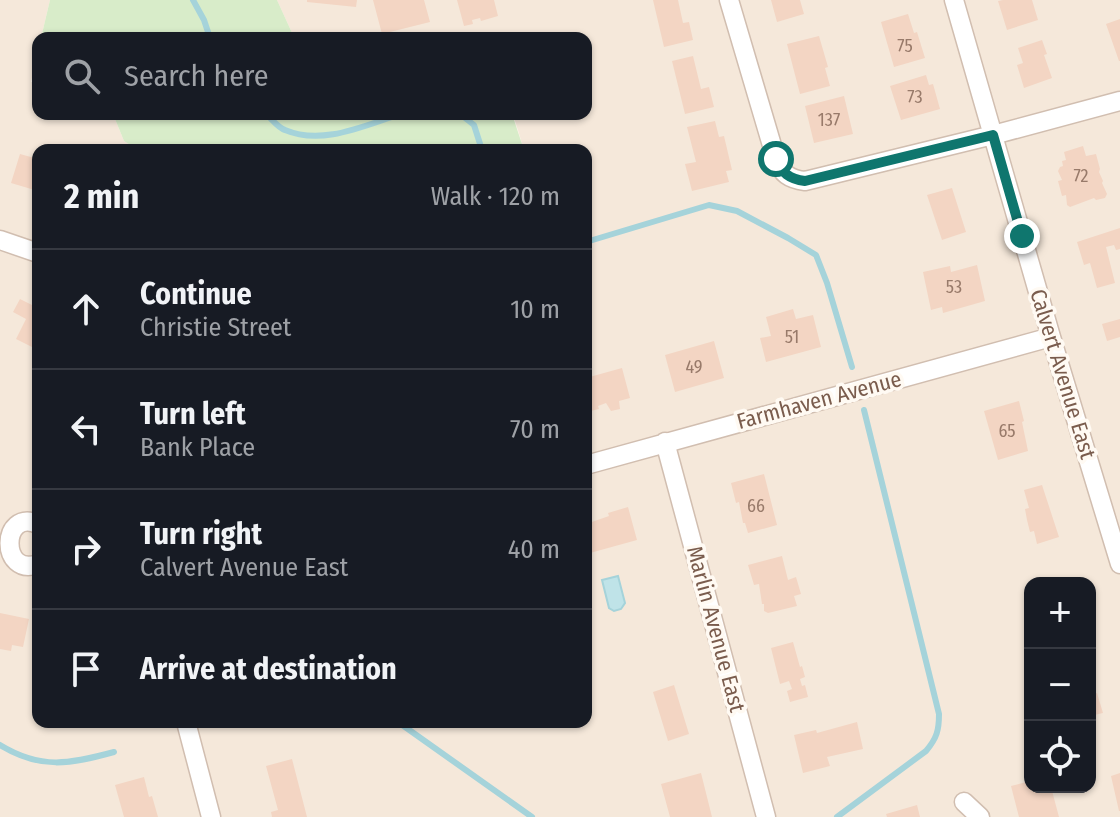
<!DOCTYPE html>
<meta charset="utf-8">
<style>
:root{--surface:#171b24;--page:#242831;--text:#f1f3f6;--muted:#9ea1a6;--line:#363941}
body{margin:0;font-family:"Fira Sans Condensed",sans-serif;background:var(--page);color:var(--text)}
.controls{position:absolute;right:24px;bottom:24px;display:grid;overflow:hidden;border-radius:16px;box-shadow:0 2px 6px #0004}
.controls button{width:72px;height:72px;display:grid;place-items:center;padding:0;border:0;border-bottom:2px solid var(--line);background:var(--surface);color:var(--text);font:40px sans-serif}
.stop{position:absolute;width:24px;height:24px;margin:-18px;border:6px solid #0f766e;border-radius:50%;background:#fff}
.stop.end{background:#0f766e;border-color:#fff;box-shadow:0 2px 8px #0008}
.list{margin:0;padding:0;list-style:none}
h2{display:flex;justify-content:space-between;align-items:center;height:104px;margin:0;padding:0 32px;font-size:34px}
h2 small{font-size:26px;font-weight:400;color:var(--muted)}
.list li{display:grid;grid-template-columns:52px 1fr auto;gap:24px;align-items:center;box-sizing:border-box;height:120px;padding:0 32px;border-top:2px solid var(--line)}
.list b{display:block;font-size:30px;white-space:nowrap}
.list p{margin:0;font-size:26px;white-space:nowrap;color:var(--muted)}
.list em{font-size:26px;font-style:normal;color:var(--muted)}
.icon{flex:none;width:44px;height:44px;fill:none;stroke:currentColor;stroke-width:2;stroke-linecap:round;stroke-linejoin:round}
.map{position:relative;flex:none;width:1120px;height:817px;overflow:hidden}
.search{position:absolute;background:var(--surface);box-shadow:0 2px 6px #0004;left:32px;top:32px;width:560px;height:88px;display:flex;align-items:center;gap:20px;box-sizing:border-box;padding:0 28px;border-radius:16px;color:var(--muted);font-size:30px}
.panel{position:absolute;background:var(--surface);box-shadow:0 2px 6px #0004;left:32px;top:144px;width:560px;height:584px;border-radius:16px}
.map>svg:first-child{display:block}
.residential{fill:#f5e8da;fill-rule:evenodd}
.green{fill:#d8ecc9}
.water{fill:#bfe3e8;stroke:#a5d3da;stroke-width:2}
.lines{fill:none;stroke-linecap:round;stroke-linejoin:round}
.stream{stroke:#a5d3da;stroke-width:6}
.building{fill:#f3d5c3}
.minor-casing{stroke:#d1beb0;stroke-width:21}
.minor{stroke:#fff;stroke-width:18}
.route{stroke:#0f766e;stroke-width:10}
.labels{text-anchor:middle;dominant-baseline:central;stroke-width:7;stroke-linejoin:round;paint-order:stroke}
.number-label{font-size:18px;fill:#987a6a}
.street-label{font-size:22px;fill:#7a5c4d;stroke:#fffaf3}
</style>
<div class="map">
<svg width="1120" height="817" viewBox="0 0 1120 817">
<rect width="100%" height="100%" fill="#fdf6ec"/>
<path class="residential" d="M0,0H50L41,38H38V51L31,82H38V114H113L124,141L139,150H38V722H586V343L588,342L586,336V150H524L513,114H586V38H301L293,35L277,0H1120V817H0ZM1030,583H1090V787H1030Z"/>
<path class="green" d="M50,0H277L293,35L301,38H41Z
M113,114H512L524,150H138L124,141Z"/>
<path class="water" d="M618,576L625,603L621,609L614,611L609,608L602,580Z"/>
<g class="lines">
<path class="stream" d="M193,0L204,20L210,38
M266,114C272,119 278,128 285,130C323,146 365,125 401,114
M460,114L474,125L482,150
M586,242L709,205L737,211L788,238L816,255L827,283L852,367
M398,722L532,817
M0,745C41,770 70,764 114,752
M837,817L926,751C937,738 939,730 939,714L864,410"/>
</g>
<path class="building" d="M307,0H357L356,7L307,2Z
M373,0H424L430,22L382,34Z
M457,0H494L498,16L481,21L480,18L472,20L473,24L464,26Z
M653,0H678L683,23L689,22L693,40L664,47Z
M771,0H800L804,14L777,22Z
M1003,0H1032L1038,20L1007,30L998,1Z
M908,14L914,33L917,32L925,58L894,67L881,22Z
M1120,19V61H1119L1106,24Z
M819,36L828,67L825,68L830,86L800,94L787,44Z
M1042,40L1047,54L1044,55L1052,78L1024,88L1017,65L1023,63L1018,48Z
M693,56L701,89L709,87L714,107L685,114L672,61Z
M926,75L929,85L933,84L940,109L901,120L890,86Z
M844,96L853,134L814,143L805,106Z
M715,121L719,137L724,136L732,170L726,171L729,182L692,191L685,164L696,162L687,127Z
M1083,146L1086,156L1096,154L1100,169L1099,172L1103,181L1102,183L1107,194L1105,198L1096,200L1094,198L1070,207L1067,205L1066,195L1062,196L1058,181L1062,180L1058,171L1060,167L1063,166L1062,161L1066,160L1064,152Z
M20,154L38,159V191L11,183Z
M952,188L966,232L942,240L927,195Z
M1120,228V249L1116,250L1114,245L1106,247L1115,283L1097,288L1090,263L1084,265L1077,242Z
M977,265L985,301L943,313L942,307L931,310L923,272L950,266L951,272Z
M20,299L34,306L35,304L38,306V336L32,347L16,339L26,319L13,312Z
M793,309L796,319L813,315L821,347L766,362L760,338L771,336L766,317Z
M1120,319V337L1107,341L1102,324Z
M714,341L724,378L675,392L665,355Z
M622,368L630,398L619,401L620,409L611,411L606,403L598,406L599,409L586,412V378Z
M1019,401L1024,421L1022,422L1028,451L998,460L984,411Z
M764,474L777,525L748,533L745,523H743L739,502L736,503L731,483Z
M1042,485L1059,537L1037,544L1034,531L1030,532L1027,520L1025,509L1029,508L1024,490Z
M628,507L637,540L590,553L586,538V524L609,516L608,513Z
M782,556L788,580L796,577L801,594L794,596L797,606L768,613L764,611V604H762L759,584L754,585L748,565Z
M0,613L29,619L23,647L12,645L11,651L0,649Z
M793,642L800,667L802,666L805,677L800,679L802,686L805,685L808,697L790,702L787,691L792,689L789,681L780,684L771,648Z
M1090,684L1094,694L1097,693L1103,713L1090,716Z
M674,685L689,734L668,741L653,692Z
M857,722L863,749L827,757L830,766L803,773L794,735L816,730L817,733Z
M292,759L307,817H272L271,812L278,810L266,766Z
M701,773L712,817H670L661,784Z
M1120,773V811H1119L1111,776Z
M144,777L149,797L152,796L158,817H124L115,785Z
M1030,781V787H1051L1059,817H1019L1011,786Z
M917,805L920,817H887L886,814Z"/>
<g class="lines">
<defs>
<path id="minor" d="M729,0L776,159C782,174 789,179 805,181L993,135L1120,101
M954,0L1051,337L1120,564
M0,240L38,253
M665,442L766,817
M586,465L1051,337
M38,524C0,508 0,578 38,564
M186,722L211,817
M964,802L980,817"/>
</defs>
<use href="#minor" class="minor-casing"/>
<use href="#minor" class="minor"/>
</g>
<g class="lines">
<path class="route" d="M776,159C782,173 789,179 805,181L993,135L1022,236"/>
</g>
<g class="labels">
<g class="number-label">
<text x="905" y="46">75</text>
<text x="915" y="97">73</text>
<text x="829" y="120">137</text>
<text x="1081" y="176">72</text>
<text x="954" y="287">53</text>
<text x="792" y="337">51</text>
<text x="694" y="367">49</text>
<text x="1007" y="431">65</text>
<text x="756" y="506">66</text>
</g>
<g class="street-label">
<text transform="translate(1063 374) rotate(73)">Calvert Avenue East</text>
<text transform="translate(819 400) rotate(-15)">Farmhaven Avenue</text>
<text transform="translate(716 629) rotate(75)">Marlin Avenue East</text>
</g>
</g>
</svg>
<div class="controls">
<button>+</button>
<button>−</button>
<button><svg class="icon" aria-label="locate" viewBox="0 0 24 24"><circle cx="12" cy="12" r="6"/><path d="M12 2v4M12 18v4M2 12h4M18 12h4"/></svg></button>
</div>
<div class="stop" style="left:776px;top:159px"></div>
<div class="stop end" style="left:1022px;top:236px"></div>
<div class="search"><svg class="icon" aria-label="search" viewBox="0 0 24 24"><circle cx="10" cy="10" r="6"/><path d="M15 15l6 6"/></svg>Search here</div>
<section class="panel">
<h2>2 min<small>Walk · 120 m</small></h2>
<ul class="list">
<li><svg class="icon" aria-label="ahead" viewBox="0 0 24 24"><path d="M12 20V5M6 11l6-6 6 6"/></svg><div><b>Continue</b><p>Christie Street</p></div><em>10 m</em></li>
<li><svg class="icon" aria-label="left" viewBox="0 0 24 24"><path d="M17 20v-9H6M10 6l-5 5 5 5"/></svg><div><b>Turn left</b><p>Bank Place</p></div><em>70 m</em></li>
<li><svg class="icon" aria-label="right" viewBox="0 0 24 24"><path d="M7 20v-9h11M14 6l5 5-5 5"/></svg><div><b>Turn right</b><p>Calvert Avenue East</p></div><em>40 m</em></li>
<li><svg class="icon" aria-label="arrive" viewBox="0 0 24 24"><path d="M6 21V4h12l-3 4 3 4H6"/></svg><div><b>Arrive at destination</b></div></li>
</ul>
</section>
</div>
